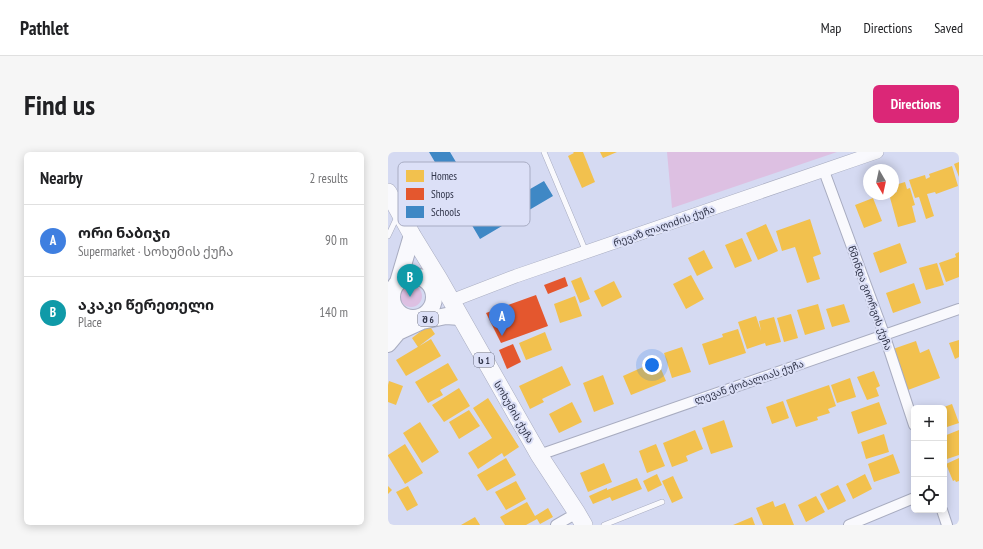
<!DOCTYPE html>
<meta charset="utf-8">
<style>
:root{--surface:#fff;--page:#f6f6f6;--text:#202124;--muted:#757577;--line:#e0e0e0;--accent:#db2777}
body{margin:0;font-family:"PT Sans Narrow","Noto Sans Georgian",sans-serif;background:var(--page);color:var(--text)}
.controls{position:absolute;right:12px;bottom:12px;display:grid;overflow:hidden;border-radius:6px;box-shadow:0 2px 10px #0003}
.controls button{width:36px;height:36px;display:grid;place-items:center;padding:0;border:0;border-bottom:1px solid var(--line);background:var(--surface);color:var(--text);font:20px sans-serif}
.compass{position:absolute;left:475px;top:12px;width:36px;height:36px;border-radius:50%;background:var(--surface);box-shadow:0 2px 10px #0003;rotate:171deg}
.you{position:absolute;left:264px;top:213px;width:14px;height:14px;margin:-10px;border:3px solid #fff;border-radius:50%;background:#1a73e8;box-shadow:0 0 0 6px #1a73e833}
.badge{display:grid;place-items:center;width:26px;height:26px;border-radius:50%;background:var(--accent);color:#fff;font-size:13px;font-weight:700}
.pin{position:absolute;translate:-50% -33px;filter:drop-shadow(0 1px 2px #0008)}
.pin::after{content:'';position:absolute;top:21px;width:14px;height:12px;background:inherit;clip-path:polygon(0 0,100% 0,50% 100%)}
.list{margin:0;padding:0;list-style:none}
h2{display:flex;justify-content:space-between;align-items:center;height:52px;margin:0;padding:0 16px;font-size:17px}
h2 small{font-size:13px;font-weight:400;color:var(--muted)}
.list li{display:grid;grid-template-columns:26px 1fr auto;gap:12px;align-items:center;box-sizing:border-box;height:72px;padding:0 16px;border-top:1px solid var(--line)}
.list b{display:block;font-size:15px;white-space:nowrap}
.list p{margin:0;font-size:13px;white-space:nowrap;color:var(--muted)}
.list em{font-size:13px;font-style:normal;color:var(--muted)}
.icon{flex:none;width:22px;height:22px;fill:none;stroke:currentColor;stroke-width:2;stroke-linecap:round;stroke-linejoin:round}
.map{position:relative;flex:none;width:571px;height:373px;overflow:hidden;border-radius:6px}
header{display:flex;align-items:center;gap:24px;box-sizing:border-box;height:56px;padding:0 20px;background:var(--surface);border-bottom:1px solid var(--line)}
header strong{font-size:19px}
nav{display:flex;gap:22px;margin-inline-start:auto;font-size:14px}
.intro{display:flex;align-items:center;justify-content:space-between;box-sizing:border-box;height:96px;padding:0 24px}
h1{margin:0;font-size:28px}
.button{padding:10px 18px;border-radius:6px;background:var(--accent);color:#fff;font-size:14px;font-weight:700}
main{display:flex;gap:24px;padding:0 24px}
aside{flex:1;background:var(--surface);border-radius:6px;box-shadow:0 2px 10px #0003}
.map>svg:first-child{display:block}
.green{fill:#ddc0e2}
.homes{fill:#f2c14e}
.shops{fill:#e4572e}
.schools{fill:#3f88c5}
.lines{fill:none;stroke-linecap:round;stroke-linejoin:round}
.service-casing{stroke:#a8acc0;stroke-width:6}
.minor-casing{stroke:#a8acc0;stroke-width:12}
.tertiary-casing{stroke:#a8acc0;stroke-width:14}
.primary-casing{stroke:#a8acc0;stroke-width:18}
.trunk-casing{stroke:#a8acc0;stroke-width:18}
.service{stroke:#f9f9fd;stroke-width:5}
.minor{stroke:#f9f9fd;stroke-width:10}
.tertiary{stroke:#f9f9fd;stroke-width:13}
.primary{stroke:#f9f9fd;stroke-width:16}
.trunk{stroke:#f9f9fd;stroke-width:17}
.labels{text-anchor:middle;dominant-baseline:central;stroke-width:4;stroke-linejoin:round;paint-order:stroke}
.shield{fill:#dce0f7;stroke:#64687d;stroke-width:1}
.shield-label{font-size:9px;font-weight:bold;fill:#303449}
.street-label{font-size:10px;fill:#303449;stroke:#dce0f7}
.key{fill:#dce0f7;stroke:#a8acc3;stroke-width:1}
.key-label{font-size:11px;fill:#303449}
</style>
<header>
<strong>Pathlet</strong>
<nav><a>Map</a><a>Directions</a><a>Saved</a></nav>
</header>
<div class="intro"><h1>Find us</h1><a class="button">Directions</a></div>
<main>
<aside>
<h2>Nearby<small>2 results</small></h2>
<ul class="list">
<li><span class="badge" style="background:#3f7fe0">A</span><div><b>ორი ნაბიჯი</b><p>Supermarket · სოხუმის ქუჩა</p></div><em>90 m</em></li>
<li><span class="badge" style="background:#0f9aa8">B</span><div><b>აკაკი წერეთელი</b><p>Place</p></div><em>140 m</em></li>
</ul>
</aside>
<div class="map">
<svg width="571" height="373" viewBox="0 0 571 373">
<rect width="100%" height="100%" fill="#d5daf2"/>
<path class="green" d="M279,0H449L284,56Z
M12 144a11 11 0 1 1 22 0a11 11 0 1 1-22 0Z"/>
<path class="homes" d="M185,0H195L207,30L194,36L180,4L186,1Z
M212,0H229L215,6Z
M571,10V25L566,12Z
M564,14L570,34L548,42L547,40L539,42L546,64L538,67L531,45L527,46L521,28L537,23L538,27L542,25L541,22Z
M517,30L519,37L522,36L527,53L524,54L528,70L510,75L501,42L509,40L507,33Z
M485,46L494,69L476,76L467,53Z
M422,67L433,102L425,105L432,127L419,131L407,95L394,99L388,79Z
M378,72L390,99L370,108L358,81Z
M354,86L364,109L347,116L337,93Z
M512,91L519,111L492,121L485,101Z
M316,98L325,116L309,124L300,106Z
M571,100V125L558,130L551,111L568,105L567,102Z
M549,111L556,133L538,138L531,116Z
M303,123L316,147L298,157L285,132Z
M193,125L202,147L192,151L183,129Z
M226,129L234,145L214,155L206,139Z
M526,131L533,151L505,161L498,141Z
M187,144L194,164L172,171L166,152Z
M430,152L437,177L417,183L409,158Z
M456,152L462,170L444,175L438,157Z
M403,162L410,186L396,190L389,166Z
M368,164L373,179L371,169L386,165L393,190L378,194L377,191L359,197L350,170Z
M41,173L47,182L30,195L24,186Z
M350,177L358,201L321,213L314,192L335,185L334,182Z
M157,180L164,198L138,208L131,191Z
M43,187L53,204L18,224L8,208Z
M571,188V205L567,207L561,191Z
M528,189L532,201L541,197L552,226L520,238L505,197Z
M294,195L303,220L284,226L276,201Z
M268,205L278,229L243,243L235,224L255,215L254,211Z
M60,211L70,228L52,238L55,243L40,251L27,230Z
M174,214L183,233L154,247L156,250L142,257L131,234Z
M486,219L492,234L488,236L491,244L479,248L469,225Z
M215,223L226,252L206,260L195,231Z
M462,226L468,245L449,251L443,233Z
M1,229L15,234L8,253L0,250V233Z
M441,233L448,254L440,257L442,261L429,265L430,268L408,275L398,248Z
M71,236L82,254L56,270L44,253Z
M100,246L131,295L116,305L114,301L90,317L80,301L104,286L85,256Z
M395,249L401,266L384,272L378,255Z
M184,250L194,270L171,281L161,262Z
M491,250L499,272L470,282L463,260Z
M564,252L571,271L556,276V255Z
M81,258L92,274L71,287L61,270Z
M336,268L345,295L323,302L314,276Z
M32,270L51,300L34,311L15,281Z
M307,278L315,297L298,304L300,309L284,315L275,291Z
M571,278V303L559,307L556,299V284Z
M496,282L501,300L478,307L473,290Z
M17,292L35,321L17,332L0,304V303Z
M268,292L277,314L259,321L251,299Z
M505,302L512,321L486,330L480,312Z
M118,306L128,323L99,339L89,323Z
M571,306V329L568,330L567,328L565,329L558,312Z
M216,311L224,330L200,340L192,321Z
M269,322L274,333L260,340L255,329Z
M477,322L484,337L465,347L458,332Z
M285,324L295,346L284,351L274,329Z
M249,326L254,337L224,349L222,345L205,352L201,344L219,336V338Z
M128,329L138,347L118,358L107,340Z
M450,333L458,349L440,358L432,342Z
M0,334L4,338L0,342Z
M20,334L30,353L19,359L8,340Z
M428,344L437,360L418,370L410,353Z
M385,349L387,355L397,351L406,373H375L368,356Z
M139,350L147,364L160,356L165,365L152,372L149,367L138,373H117L112,365Z
M87,365L92,373H73Z
M364,365L367,373H345Z"/>
<path class="shops" d="M177,125L180,134L160,142L156,133Z
M148,143L160,174L113,191L98,161Z
M125,192L133,210L119,217L111,198Z"/>
<path class="schools" d="M41,0H62L99,62L156,29L165,44L92,87Z"/>
<g class="lines">
<defs>
<path id="service" d="M156,0L198,100
M0,84L9,65
M216,373L274,350"/>
<path id="minor" d="M436,19L496,182L526,273
M151,303L571,157
M554,358L559,373
M168,373L189,361
M461,373L526,346"/>
<path id="tertiary" d="M63,149L128,124L489,0"/>
<path id="primary" d="M4 145a21 21 0 1 1 42 0a21 21 0 1 1-42 0Z
M10,130L24,83
M0,176L8,158
M10,180L34,169L58,164L72,165
M0,192L10,180L19,174"/>
<path id="trunk" d="M0,40L24,83L51,127L151,303L189,361L196,373"/>
</defs>
<use href="#service" class="service-casing"/>
<use href="#minor" class="minor-casing"/>
<use href="#tertiary" class="tertiary-casing"/>
<use href="#primary" class="primary-casing"/>
<use href="#trunk" class="trunk-casing"/>
<use href="#service" class="service"/>
<use href="#minor" class="minor"/>
<use href="#tertiary" class="tertiary"/>
<use href="#primary" class="primary"/>
<use href="#trunk" class="trunk"/>
</g>
<g class="labels">
<g class="shield">
<rect x="30" y="160" width="20" height="14" rx="3"/>
<rect x="86" y="201" width="20" height="14" rx="3"/>
</g>
<g class="shield-label">
<text x="40" y="167">შ 6</text>
<text x="96" y="208">ს 1</text>
</g>
<g class="street-label">
<text transform="translate(276 74) rotate(-19)">რევაზ ლაღიძის ქუჩა</text>
<text transform="translate(482 146) rotate(70)">წმინდა გიორგის ქუჩა</text>
<text transform="translate(361 230) rotate(-19)">ლევან ქობალიას ქუჩა</text>
<text transform="translate(126 260) rotate(60)">სოხუმის ქუჩა</text>
</g>
</g>
<rect x="10" y="10" width="132" height="64" rx="6" class="key"/>
<rect x="18" y="18" width="18" height="12" fill="#f2c14e"/>
<rect x="18" y="36" width="18" height="12" fill="#e4572e"/>
<rect x="18" y="54" width="18" height="12" fill="#3f88c5"/>
<g class="key-label">
<text x="43" y="28">Homes</text>
<text x="43" y="46">Shops</text>
<text x="43" y="64">Schools</text>
</g>
</svg>
<div class="controls">
<button>+</button>
<button>−</button>
<button><svg class="icon" aria-label="locate" viewBox="0 0 24 24"><circle cx="12" cy="12" r="6"/><path d="M12 2v4M12 18v4M2 12h4M18 12h4"/></svg></button>
</div>
<svg class="compass" viewBox="-18 -18 36 36"><path d="M0-13l5 13h-10z" fill="#e53935"/><path d="M0 13l5-13h-10z" fill="#757577"/></svg>
<div class="you"></div>
<div class="pin badge" style="left:114px;top:184px;background:#3f7fe0">A</div>
<div class="pin badge" style="left:22px;top:145px;background:#0f9aa8">B</div>
</div>
</main>
